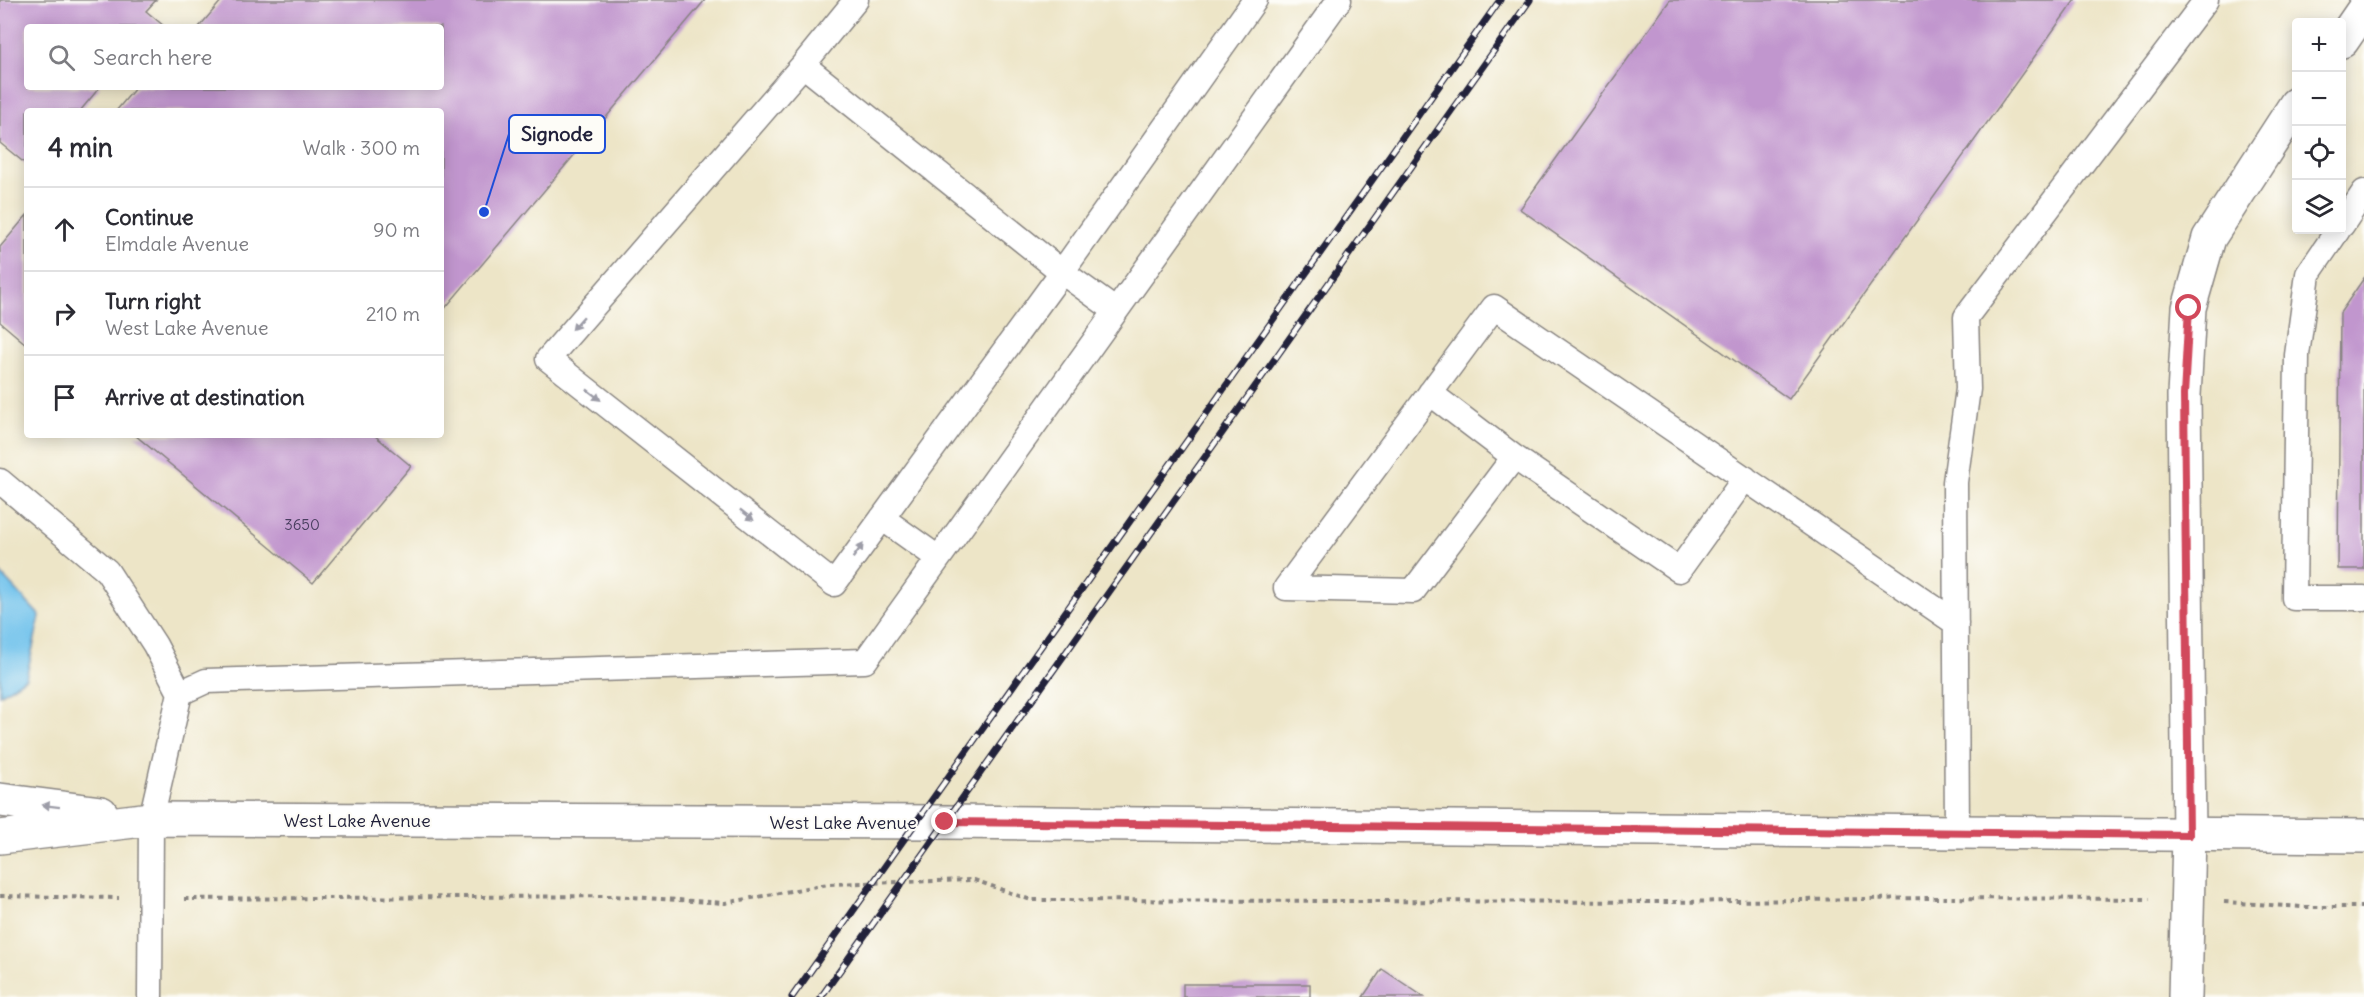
<!DOCTYPE html>
<meta charset="utf-8">
<style>
:root{--surface:#fff;--page:#f7f7f7;--text:#2b2b33;--muted:#7c7c81;--line:#e1e1e2}
body{margin:0;font-family:Delius,sans-serif;background:var(--page);color:var(--text)}
.controls{position:absolute;right:18px;top:18px;display:grid;overflow:hidden;border-radius:6px;box-shadow:0 3px 15px #0003}
.controls button{width:54px;height:54px;display:grid;place-items:center;padding:0;border:0;border-bottom:2px solid var(--line);background:var(--surface);color:var(--text);font:30px sans-serif}
.stop{position:absolute;width:18px;height:18px;margin:-14px;border:4px solid #d1495b;border-radius:50%;background:#fff}
.stop.end{background:#d1495b;border-color:#fff;box-shadow:0 2px 6px #0008}
.list{margin:0;padding:0;list-style:none}
h2{display:flex;justify-content:space-between;align-items:center;height:78px;margin:0;padding:0 24px;font-size:26px}
h2 small{font-size:20px;font-weight:400;color:var(--muted)}
.list li{display:grid;grid-template-columns:39px 1fr auto;gap:18px;align-items:center;box-sizing:border-box;height:84px;padding:0 24px;border-top:2px solid var(--line)}
.list b{display:block;font-size:22px;white-space:nowrap}
.list p{margin:0;font-size:20px;white-space:nowrap;color:var(--muted)}
.list em{font-size:20px;font-style:normal;color:var(--muted)}
.icon{flex:none;width:33px;height:33px;fill:none;stroke:currentColor;stroke-width:2;stroke-linecap:round;stroke-linejoin:round}
.map{position:relative;flex:none;width:2364px;height:997px;overflow:hidden}
.search{position:absolute;background:var(--surface);box-shadow:0 3px 15px #0003;left:24px;top:24px;width:420px;height:66px;display:flex;align-items:center;gap:15px;box-sizing:border-box;padding:0 21px;border-radius:6px;color:var(--muted);font-size:22px}
.panel{position:absolute;background:var(--surface);box-shadow:0 3px 15px #0003;left:24px;top:108px;width:420px;height:330px;border-radius:6px}
.map>svg:first-child{display:block}
.water{fill:#71c2ec;stroke:#4a7294;stroke-width:1.5}
.building{fill:#c196ce}
.lines{fill:none;stroke-linecap:round;stroke-linejoin:round}
.service-casing{stroke:#888481;stroke-width:27}
.minor-casing{stroke:#888481;stroke-width:36}
.tertiary-casing{stroke:#888481;stroke-width:36}
.path{stroke:#888481;stroke-width:4;stroke-dasharray:4.5 4.5;stroke-linecap:butt}
.service{stroke:#fff;stroke-width:24}
.minor{stroke:#fff;stroke-width:33}
.tertiary{stroke:#fff;stroke-width:33}
.rail-casing{stroke:#22223b;stroke-width:7}
.rail{stroke:#fdfcf7;stroke-width:4.5;stroke-dasharray:14;stroke-linecap:butt}
.oneway{fill:#9c9ca7}
.route{stroke:#d1495b;stroke-width:8}
.labels{text-anchor:middle;dominant-baseline:central;stroke-width:4.5;stroke-linejoin:round;paint-order:stroke}
.number-label{font-size:15px;fill:#4a3f60}
.street-label{font-size:18px;fill:#22223b;stroke:#fdfcf7}
.leader{fill:none;stroke:#1d4ed8;stroke-width:2}
.callout-dot{fill:#1d4ed8;stroke:#fdfcf7;stroke-width:2}
.callout{fill:#fdfcf7;stroke:#1d4ed8;stroke-width:2}
.callout-label{font-size:20px;text-anchor:middle;font-weight:bold;fill:#22223b}
</style>
<div class="map">
<svg width="2364" height="997" viewBox="0 0 2364 997">
<rect width="100%" height="100%" fill="#fdfcf7"/>
<filter id="ink" filterUnits="userSpaceOnUse"><feTurbulence type="fractalNoise" baseFrequency=".0167" numOctaves="2"/><feDisplacementMap in="SourceGraphic" scale="12" xChannelSelector="R" yChannelSelector="G"/><feConvolveMatrix kernelMatrix="1 2 1 2 8 2 1 2 1" color-interpolation-filters="sRGB"/></filter>
<filter id="wash" filterUnits="userSpaceOnUse"><feTurbulence type="fractalNoise" baseFrequency=".008" numOctaves="4" result="noise"/><feDisplacementMap in="SourceGraphic" scale="24" xChannelSelector="R" yChannelSelector="G"/><feGaussianBlur stdDeviation="1.35" result="paint"/><feColorMatrix in="noise" values="0 0 0 0 0 0 0 0 0 0 0 0 0 0 0 0 0 1.4 0 .05"/><feComposite in="paint" operator="in"/></filter>
<g filter="url(#wash)">
<rect width="100%" height="100%" fill="#ede5c7"/>
<path class="water" d="M0,573L40,616L26,678L0,695Z"/>
<g id="blocks">
<path class="building" d="M0,0H156L146,11L165,27H27V87H100L80,111H27V165L0,143Z
M222,0H705L441,313V111H116L136,87H441V27H199Z
M1670,0H2075L1789,399L1520,209Z
M27,215V345L0,322V247Z
M2364,278V569H2338L2340,313Z
M135,435H374L411,466L313,583Z
M1382,969L1424,997H1363Z
M1183,984H1310V997H1183Z"/>
</g>
</g>
<g filter="url(#ink)">
<use href="#blocks" fill-opacity="0" stroke="#888481" stroke-width="1.5"/>
<g class="lines">
<defs>
<path id="service" d="M803,65L856,0
M2342,225L2364,192
M2338,230L2308,274L2297,355L2294,598H2364
M1116,311L1062,272L834,584L548,359L803,65L1062,272L1255,0
M1430,393L1514,457
M0,481L107,571L155,645L180,693
M882,518L938,558
M1286,588L1494,307L1956,623
M1286,588L1413,591L1514,457L1679,570L1745,478
M1957,833L1955,482L1968,389L1966,317L2206,0
M150,997L151,819L180,693L206,681L865,661L1339,0"/>
<path id="minor" d="M2342,41L2364,9
M2185,997L2189,835L2184,395L2189,308L2209,238L2296,104"/>
<path id="tertiary" d="M0,800L101,813
M0,837L151,819L945,822L2364,836"/>
</defs>
<use href="#service" class="service-casing"/>
<use href="#minor" class="minor-casing"/>
<use href="#tertiary" class="tertiary-casing"/>
<path class="path" d="M0,896L119,898
M184,899L614,896L725,903L828,884L974,880L1031,900L1671,902L1930,898L2150,899
M2224,902L2302,907H2364"/>
<use href="#service" class="service"/>
<use href="#minor" class="minor"/>
<use href="#tertiary" class="tertiary"/>
<defs>
<path id="rail" d="M792,997L1500,0
M821,997L1530,0"/>
</defs>
<use href="#rail" class="rail-casing"/>
<use href="#rail" class="rail"/>
</g>
<defs><path id="oneway-solid" d="M-6-.8H1V-3.2L6.5 0L1 3.2V.8H-6Z" transform="scale(1.5)"/></defs>
<g class="oneway">
<use href="#oneway-solid" transform="translate(578 323) rotate(131)"/>
<use href="#oneway-solid" transform="translate(594 395) rotate(38)"/>
<use href="#oneway-solid" transform="translate(747 515) rotate(38)"/>
<use href="#oneway-solid" transform="translate(858 551) rotate(-54)"/>
<use href="#oneway-solid" transform="translate(51 806) rotate(-173)"/>
</g>
</g>
<g class="lines" filter="url(#ink)">
<path class="route" d="M945,822L2189,835L2184,395L2189,308"/>
</g>
<g class="labels">
<g class="number-label">
<text x="302" y="524">3650</text>
</g>
<g class="street-label">
<text x="357" y="820">West Lake Avenue</text>
<text x="843" y="822">West Lake Avenue</text>
</g>
</g>
<path class="leader" d="M484 212L509 134"/>
<circle class="callout-dot" cx="484" cy="212" r="6"/>
<rect class="callout" x="509" y="115" width="96" height="38" rx="6"/>
<g class="callout-label">
<text x="557" y="141">Signode</text>
</g>
</svg>
<div class="controls">
<button>+</button>
<button>−</button>
<button><svg class="icon" aria-label="locate" viewBox="0 0 24 24"><circle cx="12" cy="12" r="6"/><path d="M12 2v4M12 18v4M2 12h4M18 12h4"/></svg></button>
<button><svg class="icon" aria-label="layers" viewBox="0 0 24 24"><path d="M12 4l9 5-9 5-9-5zM3 14l9 5 9-5"/></svg></button>
</div>
<div class="stop" style="left:2189px;top:308px"></div>
<div class="stop end" style="left:945px;top:822px"></div>
<div class="search"><svg class="icon" aria-label="search" viewBox="0 0 24 24"><circle cx="10" cy="10" r="6"/><path d="M15 15l6 6"/></svg>Search here</div>
<section class="panel">
<h2>4 min<small>Walk · 300 m</small></h2>
<ul class="list">
<li><svg class="icon" aria-label="ahead" viewBox="0 0 24 24"><path d="M12 20V5M6 11l6-6 6 6"/></svg><div><b>Continue</b><p>Elmdale Avenue</p></div><em>90 m</em></li>
<li><svg class="icon" aria-label="right" viewBox="0 0 24 24"><path d="M7 20v-9h11M14 6l5 5-5 5"/></svg><div><b>Turn right</b><p>West Lake Avenue</p></div><em>210 m</em></li>
<li><svg class="icon" aria-label="arrive" viewBox="0 0 24 24"><path d="M6 21V4h12l-3 4 3 4H6"/></svg><div><b>Arrive at destination</b></div></li>
</ul>
</section>
</div>
